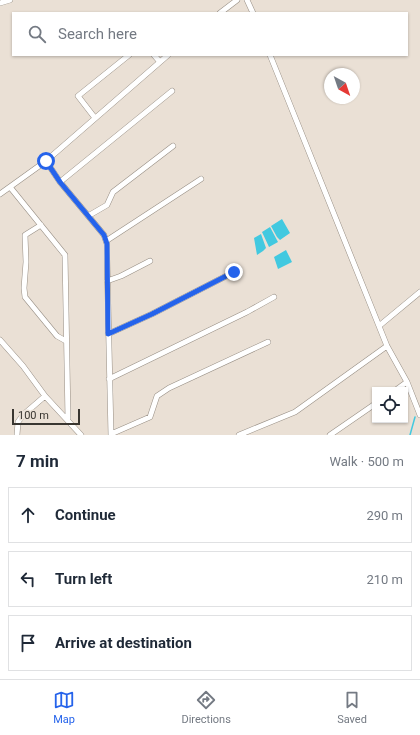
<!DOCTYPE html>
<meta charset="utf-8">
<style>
:root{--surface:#fff;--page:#f2f2f3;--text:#1f2937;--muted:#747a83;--line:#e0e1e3;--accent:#2563eb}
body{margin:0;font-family:Roboto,sans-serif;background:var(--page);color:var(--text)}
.controls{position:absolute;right:12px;bottom:12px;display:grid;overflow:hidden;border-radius:0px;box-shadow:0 1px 3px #0004}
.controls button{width:36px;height:36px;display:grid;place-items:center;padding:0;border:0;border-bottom:1px solid var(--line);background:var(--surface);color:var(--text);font:20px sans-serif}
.compass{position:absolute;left:324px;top:68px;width:36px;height:36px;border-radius:50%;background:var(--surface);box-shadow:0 1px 3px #0004;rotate:140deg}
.scale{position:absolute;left:12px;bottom:10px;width:68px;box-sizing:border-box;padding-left:4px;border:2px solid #393631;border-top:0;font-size:11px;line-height:14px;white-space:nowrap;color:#393631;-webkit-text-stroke:3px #eae0d5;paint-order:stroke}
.stop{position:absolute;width:12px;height:12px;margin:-9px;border:3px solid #2563eb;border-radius:50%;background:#fff}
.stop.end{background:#2563eb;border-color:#fff;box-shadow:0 1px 4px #0008}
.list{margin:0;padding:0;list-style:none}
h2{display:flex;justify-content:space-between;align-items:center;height:52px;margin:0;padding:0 16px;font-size:17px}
h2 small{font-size:13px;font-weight:400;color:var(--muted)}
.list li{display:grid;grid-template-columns:26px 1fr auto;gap:12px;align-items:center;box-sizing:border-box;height:56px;margin:0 8px 8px;padding:0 8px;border:1px solid var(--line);border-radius:0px}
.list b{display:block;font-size:15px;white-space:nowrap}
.list em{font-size:13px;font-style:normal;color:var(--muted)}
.icon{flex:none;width:22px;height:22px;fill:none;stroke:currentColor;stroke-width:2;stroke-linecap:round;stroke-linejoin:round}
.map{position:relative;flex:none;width:420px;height:435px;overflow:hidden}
.search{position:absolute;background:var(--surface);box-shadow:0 1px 3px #0004;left:12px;right:12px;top:12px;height:44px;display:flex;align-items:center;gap:10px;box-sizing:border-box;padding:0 14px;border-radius:0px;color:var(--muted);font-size:15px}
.sheet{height:244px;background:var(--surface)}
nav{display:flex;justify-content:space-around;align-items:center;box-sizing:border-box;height:56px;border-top:1px solid var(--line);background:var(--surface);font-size:11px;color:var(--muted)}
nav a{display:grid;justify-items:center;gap:2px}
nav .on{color:var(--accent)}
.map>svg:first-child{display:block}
.water{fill:#42c9e0}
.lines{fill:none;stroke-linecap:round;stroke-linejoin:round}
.stream{stroke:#42c9e0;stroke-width:1.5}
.minor-casing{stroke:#978e84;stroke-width:6}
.minor{stroke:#fff;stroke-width:5}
.route{stroke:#2563eb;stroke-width:5}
</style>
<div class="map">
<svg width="420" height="435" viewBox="0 0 420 435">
<rect width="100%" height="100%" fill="#eae0d5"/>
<path class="water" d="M282,219L290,233L280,240L277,237L271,226Z
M270,227L278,242L269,247L262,232Z
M261,234L266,248L263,251L257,255L254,238Z
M286,250L292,262L278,269L274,257Z"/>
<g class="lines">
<path class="stream" d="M410,435L415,417"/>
<defs>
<path id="minor" d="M247,0L253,13
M0,3L10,0
M220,13L237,0
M154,55L160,62
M270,55L387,346L407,382L420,415
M95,118L78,96L129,55
M46,161L60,182L104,235L107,244V258L111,435
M60,182L172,91
M10,187L65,255L68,419
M0,194L46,161L168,55
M88,216L107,205L113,192L173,146
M41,225L25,235L26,262L24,288L25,297L57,336L66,341
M106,241L201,179
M107,281L121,276L150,261
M379,326L420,292
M108,334L152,314L234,272
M0,340L23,366L45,396L81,435
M109,379L247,312L274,297
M396,390L407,382
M111,434L150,417L157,396L169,388L268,342
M17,435L18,422L23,415L45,396
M239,435L295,412L387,346
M330,435L375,404"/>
</defs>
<use href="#minor" class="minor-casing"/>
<use href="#minor" class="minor"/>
</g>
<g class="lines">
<path class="route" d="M46,161L60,182L104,235L107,244L108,334L152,314L234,272"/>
</g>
</svg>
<div class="controls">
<button><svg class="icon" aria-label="locate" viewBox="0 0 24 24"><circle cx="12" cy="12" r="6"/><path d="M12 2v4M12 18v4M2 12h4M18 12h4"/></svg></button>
</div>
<svg class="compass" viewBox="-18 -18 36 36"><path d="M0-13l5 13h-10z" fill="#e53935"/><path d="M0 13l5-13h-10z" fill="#747a83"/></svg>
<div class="scale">100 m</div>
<div class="stop" style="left:46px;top:161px"></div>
<div class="stop end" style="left:234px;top:272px"></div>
<div class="search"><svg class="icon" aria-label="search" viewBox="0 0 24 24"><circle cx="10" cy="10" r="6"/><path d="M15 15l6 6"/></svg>Search here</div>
</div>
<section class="sheet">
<h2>7 min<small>Walk · 500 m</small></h2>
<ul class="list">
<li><svg class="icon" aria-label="ahead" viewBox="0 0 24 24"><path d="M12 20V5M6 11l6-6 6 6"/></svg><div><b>Continue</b></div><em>290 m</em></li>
<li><svg class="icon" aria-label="left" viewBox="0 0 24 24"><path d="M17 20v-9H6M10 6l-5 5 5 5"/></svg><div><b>Turn left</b></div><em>210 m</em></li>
<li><svg class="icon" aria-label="arrive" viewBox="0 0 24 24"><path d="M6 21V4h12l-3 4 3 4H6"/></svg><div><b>Arrive at destination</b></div></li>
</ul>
</section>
<nav>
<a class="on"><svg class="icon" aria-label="map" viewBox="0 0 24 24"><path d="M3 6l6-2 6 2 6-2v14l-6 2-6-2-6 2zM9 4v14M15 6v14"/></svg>Map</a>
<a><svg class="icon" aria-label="directions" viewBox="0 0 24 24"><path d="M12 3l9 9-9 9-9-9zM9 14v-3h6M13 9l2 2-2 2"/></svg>Directions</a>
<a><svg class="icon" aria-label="saved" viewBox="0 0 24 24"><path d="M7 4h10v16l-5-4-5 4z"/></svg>Saved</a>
</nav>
